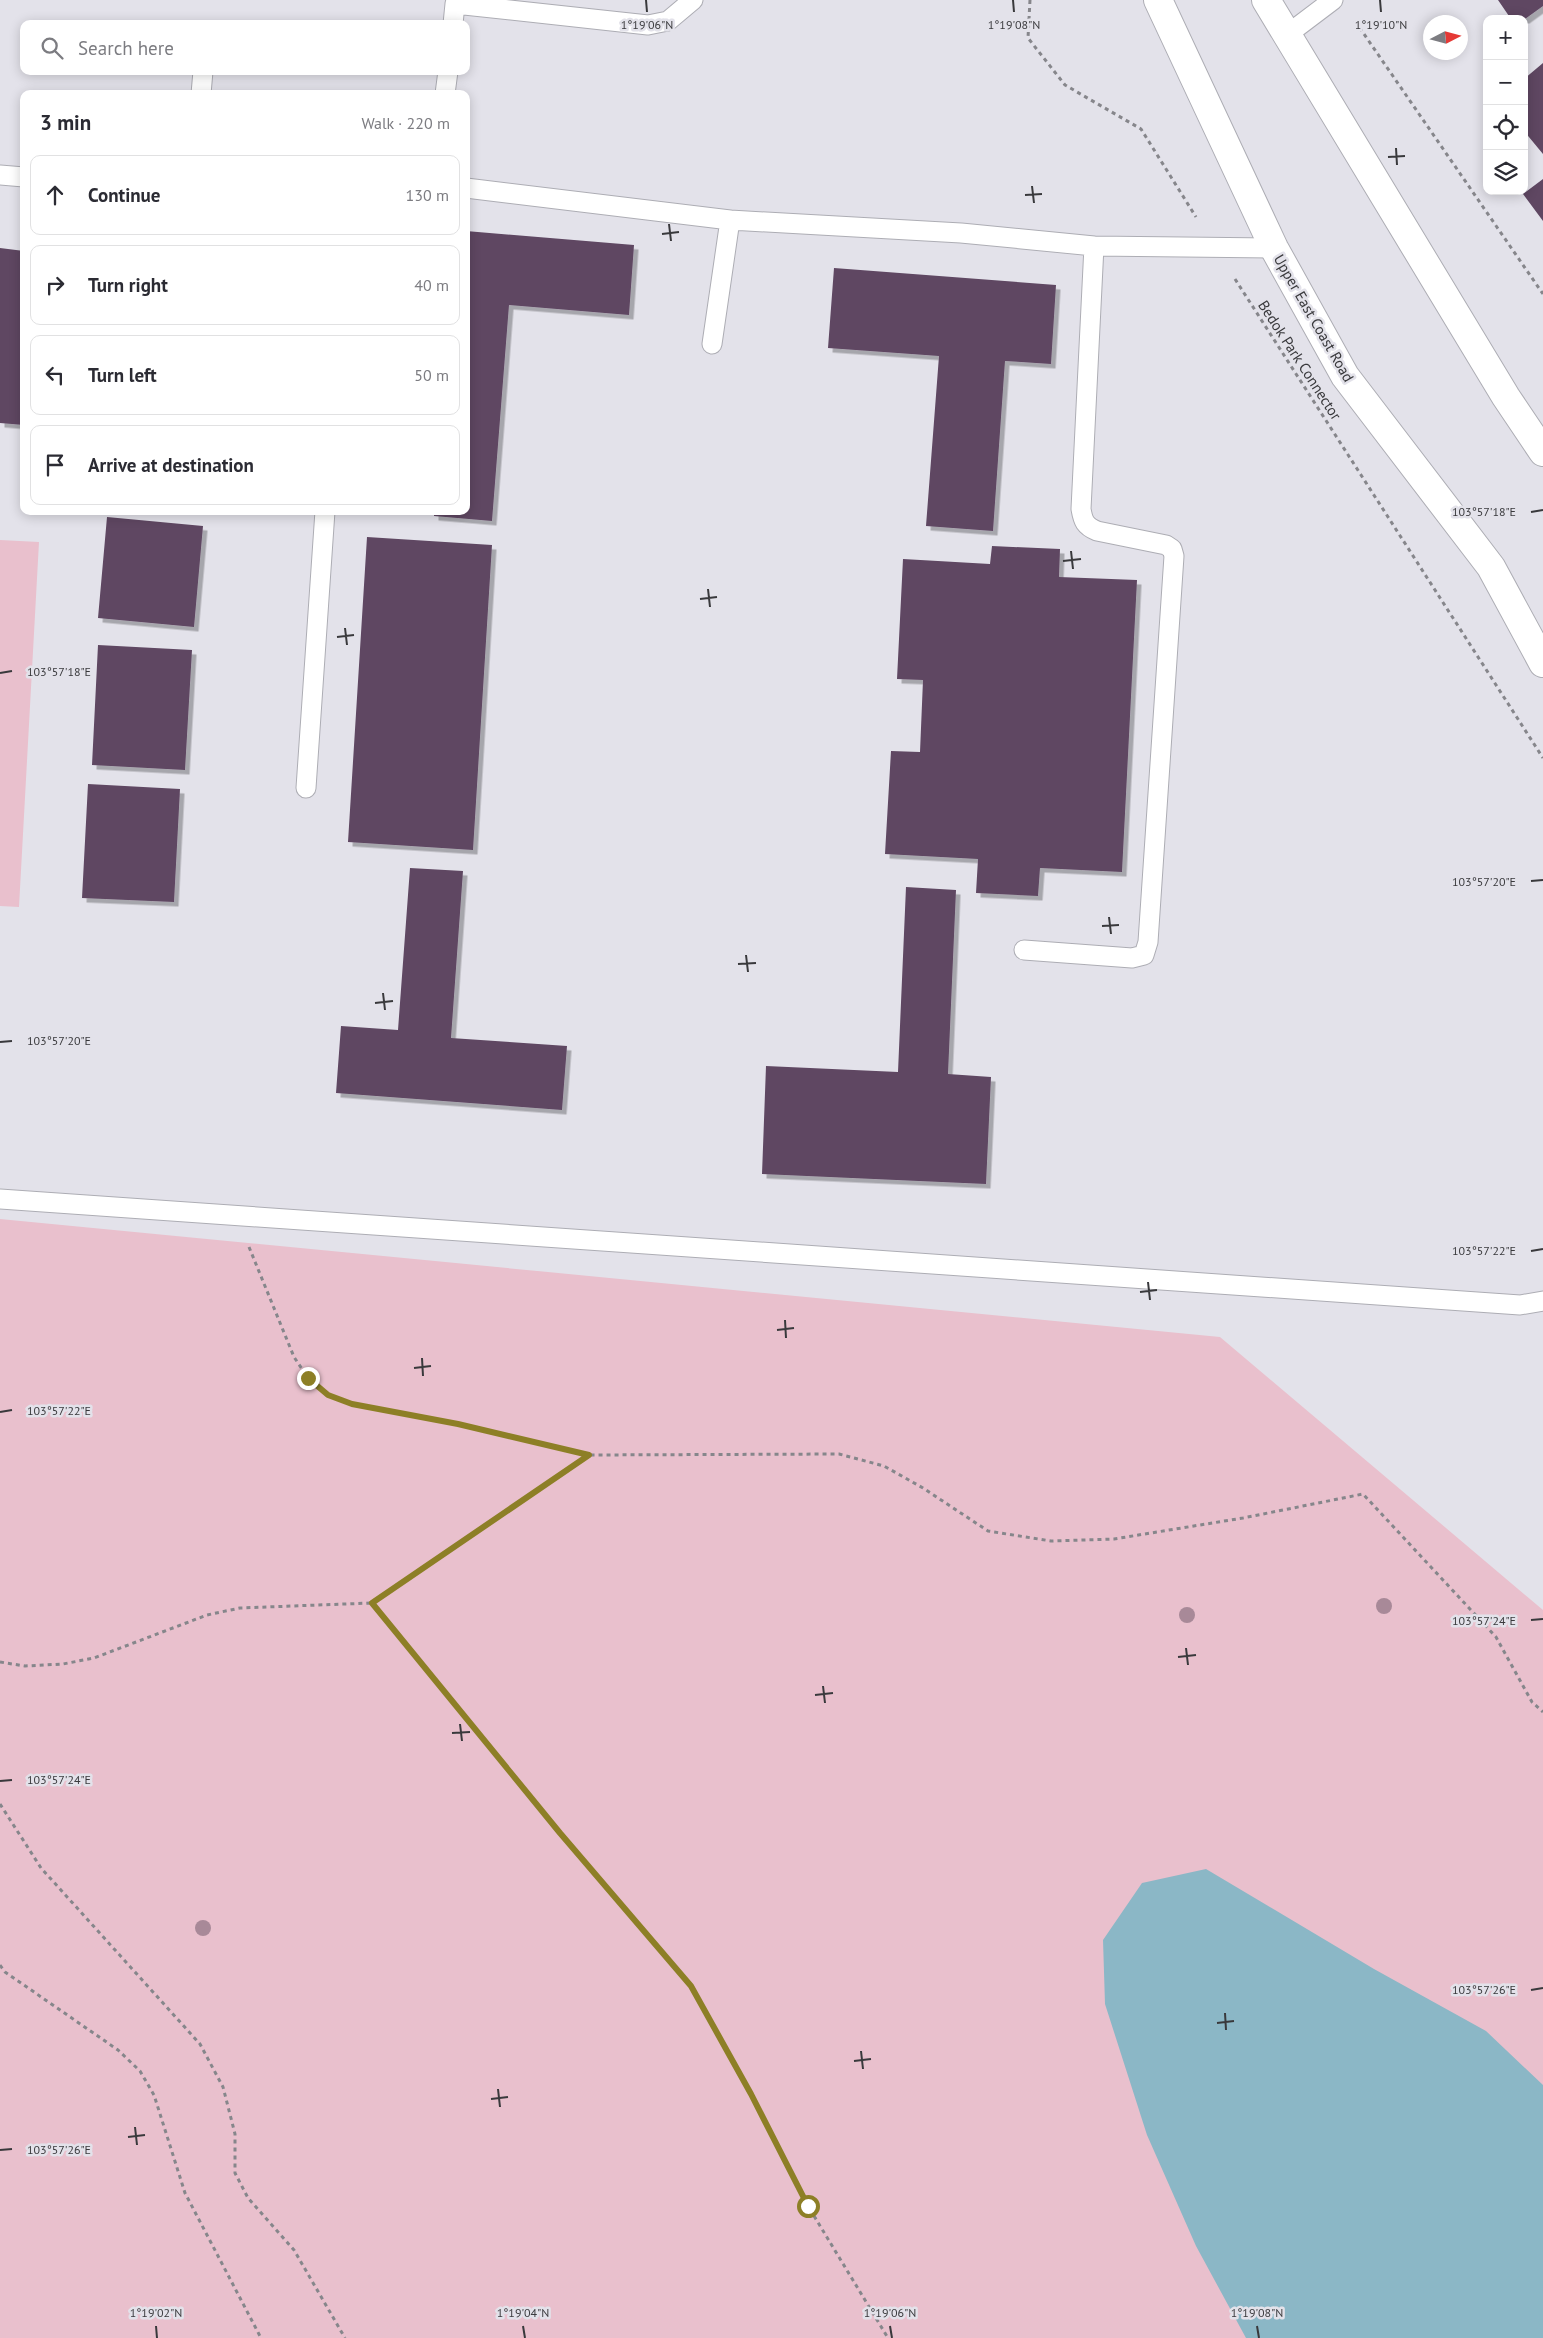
<!DOCTYPE html>
<meta charset="utf-8">
<style>
:root{--surface:#fff;--page:#f2f2f3;--text:#2b2b33;--muted:#7c7c81;--line:#e1e1e2}
body{margin:0;font-family:"PT Sans",sans-serif;background:var(--page);color:var(--text)}
.controls{position:absolute;right:15px;top:15px;display:grid;overflow:hidden;border-radius:10px;box-shadow:0 2px 12px #0003}
.controls button{width:45px;height:45px;display:grid;place-items:center;padding:0;border:0;border-bottom:1px solid var(--line);background:var(--surface);color:var(--text);font:25px sans-serif}
.compass{position:absolute;left:1423px;top:15px;width:45px;height:45px;border-radius:50%;background:var(--surface);box-shadow:0 2px 12px #0003;rotate:84deg}
.stop{position:absolute;width:15px;height:15px;margin:-11px;border:4px solid #8d7f26;border-radius:50%;background:#fff}
.stop.end{background:#8d7f26;border-color:#fff;box-shadow:0 1px 5px #0008}
.list{margin:0;padding:0;list-style:none}
h2{display:flex;justify-content:space-between;align-items:center;height:65px;margin:0;padding:0 20px;font-size:21px}
h2 small{font-size:16px;font-weight:400;color:var(--muted)}
.list li{display:grid;grid-template-columns:32px 1fr auto;gap:15px;align-items:center;box-sizing:border-box;height:80px;margin:0 10px 10px;padding:0 10px;border:1px solid var(--line);border-radius:10px}
.list b{display:block;font-size:19px;white-space:nowrap}
.list em{font-size:16px;font-style:normal;color:var(--muted)}
.icon{flex:none;width:28px;height:28px;fill:none;stroke:currentColor;stroke-width:2;stroke-linecap:round;stroke-linejoin:round}
.map{position:relative;flex:none;width:1543px;height:2338px;overflow:hidden}
.search{position:absolute;background:var(--surface);box-shadow:0 2px 12px #0003;left:20px;top:20px;width:450px;height:55px;display:flex;align-items:center;gap:12px;box-sizing:border-box;padding:0 18px;border-radius:10px;color:var(--muted);font-size:19px}
.panel{position:absolute;background:var(--surface);box-shadow:0 2px 12px #0003;left:20px;top:90px;width:450px;height:425px;border-radius:10px}
.map>svg:first-child{display:block}
.green{fill:#e9c0cd}
.water{fill:#8bb7c6}
.building{fill:#5f4762;filter:url(#shadow)}
.lines{fill:none;stroke-linecap:round;stroke-linejoin:round}
.service-casing{stroke:#adadb4;stroke-width:21}
.secondary-casing{stroke:#adadb4;stroke-width:30}
.path{stroke:#86868b;stroke-width:3;stroke-dasharray:4 4;stroke-linecap:butt}
.service{stroke:#fff;stroke-width:19}
.secondary{stroke:#fff;stroke-width:28}
.tree{fill:#a88998}
.route{stroke:#8d7f26;stroke-width:6}
.ticks{fill:none;stroke:#39393c;stroke-width:2}
.labels{text-anchor:middle;dominant-baseline:central;stroke-width:5;stroke-linejoin:round;paint-order:stroke}
.street-label{font-size:15px;fill:#39393c;stroke:#e3e2ea}
.ticks-label{font-size:12px;text-anchor:middle;fill:#39393c;stroke:#e3e2ea;stroke-width:5;stroke-linejoin:round;paint-order:stroke}
</style>
<div class="map">
<svg width="1543" height="2338" viewBox="0 0 1543 2338">
<defs>
<filter id="shadow"><feDropShadow dx="4.5" dy="4.5" stdDeviation="0" flood-color="#0004"/></filter>
</defs>
<rect width="100%" height="100%" fill="#e3e2ea"/>
<path class="green" d="M0,540L39,542L19,907L0,906Z
M0,1219L1220,1337L1543,1610V2338H0Z"/>
<path class="water" d="M1206,1869L1374,1969L1486,2031L1543,2085V2338H1246L1196,2246L1147,2135L1105,2004L1103,1940L1142,1883Z"/>
<path class="building" d="M1498,0H1543V6L1525,19H1511Z
M1543,63V154L1524,131V79Z
M1543,179V221L1523,194Z
M466,231L634,245L629,315L509,305L492,521L434,516V511H466Z
M0,248L24,251V425L0,423Z
M834,268L1056,285L1051,364L1005,361L993,531L926,526L939,356L828,348Z
M107,517L203,526L194,627L98,618Z
M367,537L492,545L473,850L348,842Z
M992,546L1060,549L1059,577L1137,580L1122,872L1040,868L1038,896L976,893L978,859L885,854L891,751L920,752L923,680L897,679L903,559L990,564Z
M98,645L192,650L185,770L92,765Z
M88,784L180,789L174,902L82,898Z
M410,868L463,871L451,1038L567,1046L562,1110L336,1093L341,1026L398,1030Z
M906,887L956,890L948,1074L991,1077L986,1184L762,1174L766,1066L898,1072Z"/>
<g class="lines">
<defs>
<path id="service" d="M456,0L455,4L648,25L668,21L693,0
M453,24L455,4
M1288,34L1333,0
M201,94L203,71
M445,94L448,71
M0,175L24,177
M466,188L730,220L961,233L1094,246L1081,509C1083,521 1085,526 1097,531L1166,545L1172,549L1174,556L1148,942L1144,955L1132,958L1024,950
M1094,246L1274,248
M712,344L730,220
M306,788L325,511
M0,1199L1520,1305L1543,1301"/>
<path id="secondary" d="M1158,0L1274,248L1345,376L1491,567L1543,663
M1266,0L1506,397L1543,452"/>
</defs>
<use href="#service" class="service-casing"/>
<use href="#secondary" class="secondary-casing"/>
<path class="path" d="M1030,0L1028,38L1065,85L1141,129L1196,217
M1355,21L1543,294
M1235,279L1543,758
M249,1247L294,1357L308,1378L328,1395L352,1404L458,1424L589,1455L839,1454L884,1466L923,1488L988,1531L1051,1541L1114,1539L1243,1518L1363,1494L1496,1637L1532,1702L1543,1712
M371,1603L560,1833L691,1986L751,2094L808,2206L888,2338
M0,1662L25,1666L63,1664L94,1658L207,1615L240,1608L371,1603L589,1456
M0,1804L41,1868L200,2044L223,2087L235,2134V2173L248,2198L294,2250L345,2338
M0,1965L5,1972L118,2050L140,2071L154,2095L185,2193L261,2338"/>
<use href="#service" class="service"/>
<use href="#secondary" class="secondary"/>
</g>
<g class="tree">
<circle cx="1384" cy="1606" r="8"/>
<circle cx="1187" cy="1615" r="8"/>
<circle cx="203" cy="1928" r="8"/>
</g>
<g class="lines">
<path class="route" d="M308,1378L328,1395L352,1404L458,1424L589,1455L372,1603L560,1833L691,1986L751,2094L808,2206"/>
</g>
<path class="ticks" d="M646,0L647,12M1013,0L1014,12M1380,0L1381,12M1396,148L1397,165M1388,157L1405,156M1032,186L1034,203M1025,195L1042,194M669,224L671,241M662,234L679,232M1531,512L1543,510M1071,551L1073,569M1063,561L1081,559M708,589L710,607M700,599L717,597M345,628L347,645M337,637L354,635M0,673L12,671M1531,881L1543,880M1109,917L1111,934M1102,926L1119,925M746,955L748,972M738,964L756,963M383,993L385,1010M375,1003L393,1001M0,1042L12,1041M1531,1251L1543,1249M1148,1282L1150,1300M1140,1292L1157,1290M785,1320L786,1338M777,1330L794,1328M422,1358L423,1376M414,1368L431,1366M0,1412L12,1410M1531,1620L1543,1619M1186,1648L1188,1665M1178,1657L1196,1655M823,1686L825,1703M815,1695L833,1693M460,1724L462,1741M452,1733L470,1732M0,1781L12,1780M1531,1990L1543,1988M1225,2013L1226,2030M1217,2023L1234,2021M861,2051L863,2069M854,2061L871,2059M498,2089L500,2107M491,2099L508,2097M135,2127L137,2145M128,2137L145,2135M0,2150L12,2149M156,2326L157,2338M523,2326L525,2338M890,2326L892,2338M1257,2326L1259,2338"/>
<g class="labels">
<g class="street-label">
<text transform="translate(1314 318) rotate(60)">Upper East Coast Road</text>
<text transform="translate(1300 360) rotate(57)">Bedok Park Connector</text>
</g>
</g>
<g class="ticks-label">
<text x="647" y="29">1°19'06"N</text>
<text x="1014" y="29">1°19'08"N</text>
<text x="1381" y="29">1°19'10"N</text>
<text x="1484" y="516">103°57'18"E</text>
<text x="59" y="676">103°57'18"E</text>
<text x="1484" y="886">103°57'20"E</text>
<text x="59" y="1045">103°57'20"E</text>
<text x="1484" y="1255">103°57'22"E</text>
<text x="59" y="1415">103°57'22"E</text>
<text x="1484" y="1625">103°57'24"E</text>
<text x="59" y="1784">103°57'24"E</text>
<text x="1484" y="1994">103°57'26"E</text>
<text x="59" y="2154">103°57'26"E</text>
<text x="156" y="2317">1°19'02"N</text>
<text x="523" y="2317">1°19'04"N</text>
<text x="890" y="2317">1°19'06"N</text>
<text x="1257" y="2317">1°19'08"N</text>
</g>
</svg>
<div class="controls">
<button>+</button>
<button>−</button>
<button><svg class="icon" aria-label="locate" viewBox="0 0 24 24"><circle cx="12" cy="12" r="6"/><path d="M12 2v4M12 18v4M2 12h4M18 12h4"/></svg></button>
<button><svg class="icon" aria-label="layers" viewBox="0 0 24 24"><path d="M12 4l9 5-9 5-9-5zM3 14l9 5 9-5"/></svg></button>
</div>
<svg class="compass" viewBox="-18 -18 36 36"><path d="M0-13l5 13h-10z" fill="#e53935"/><path d="M0 13l5-13h-10z" fill="#7c7c81"/></svg>
<div class="stop" style="left:808px;top:2206px"></div>
<div class="stop end" style="left:308px;top:1378px"></div>
<div class="search"><svg class="icon" aria-label="search" viewBox="0 0 24 24"><circle cx="10" cy="10" r="6"/><path d="M15 15l6 6"/></svg>Search here</div>
<section class="panel">
<h2>3 min<small>Walk · 220 m</small></h2>
<ul class="list">
<li><svg class="icon" aria-label="ahead" viewBox="0 0 24 24"><path d="M12 20V5M6 11l6-6 6 6"/></svg><div><b>Continue</b></div><em>130 m</em></li>
<li><svg class="icon" aria-label="right" viewBox="0 0 24 24"><path d="M7 20v-9h11M14 6l5 5-5 5"/></svg><div><b>Turn right</b></div><em>40 m</em></li>
<li><svg class="icon" aria-label="left" viewBox="0 0 24 24"><path d="M17 20v-9H6M10 6l-5 5 5 5"/></svg><div><b>Turn left</b></div><em>50 m</em></li>
<li><svg class="icon" aria-label="arrive" viewBox="0 0 24 24"><path d="M6 21V4h12l-3 4 3 4H6"/></svg><div><b>Arrive at destination</b></div></li>
</ul>
</section>
</div>
